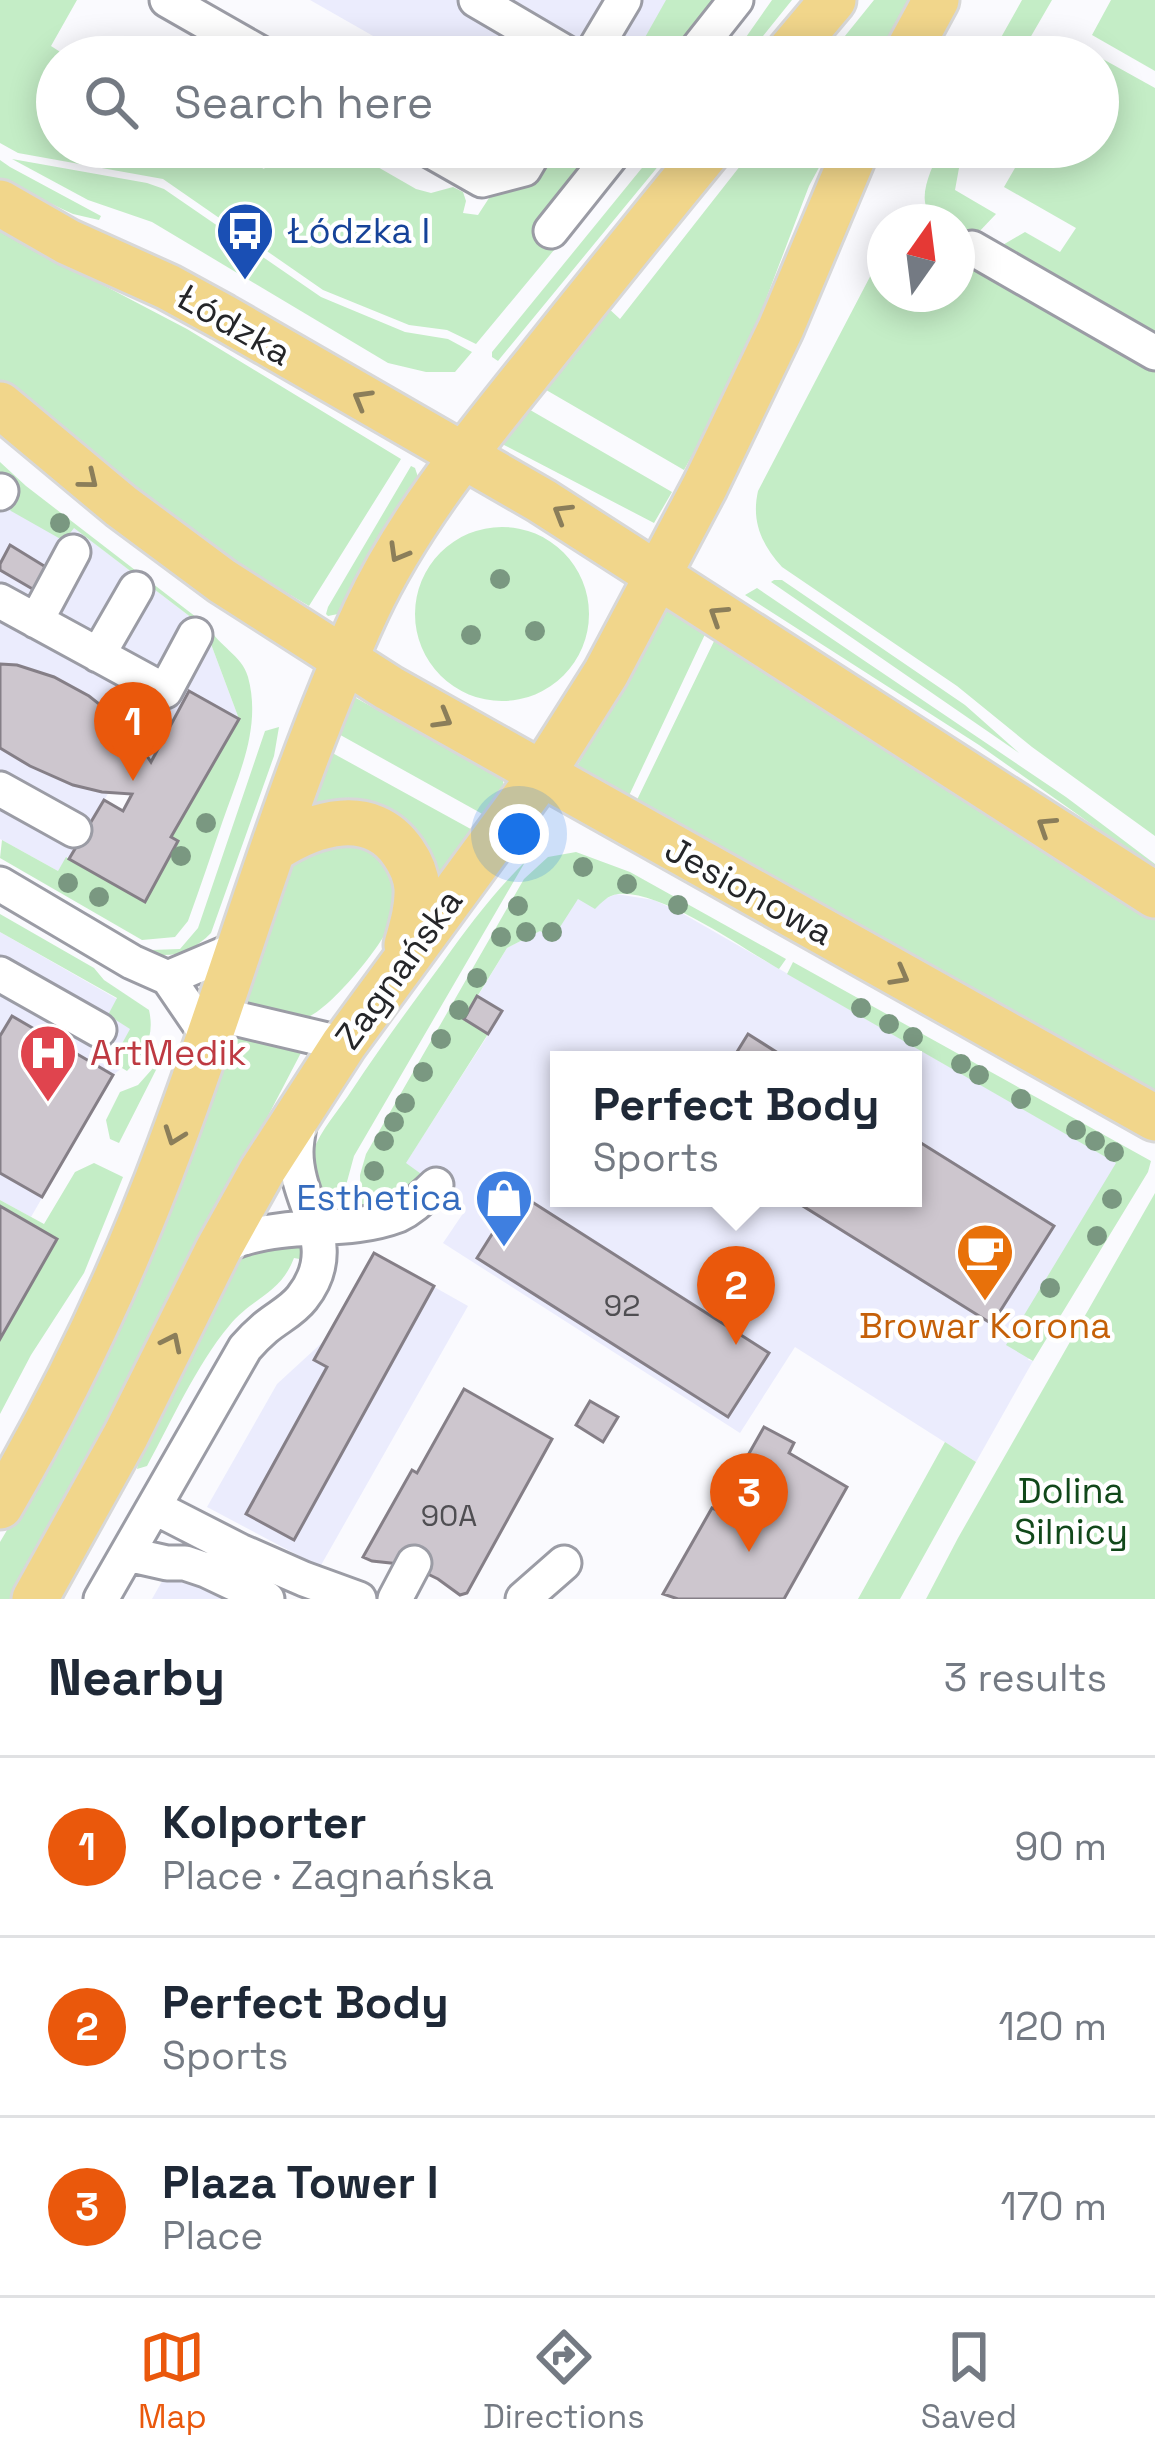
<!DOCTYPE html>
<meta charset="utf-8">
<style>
:root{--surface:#fff;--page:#f6f6f7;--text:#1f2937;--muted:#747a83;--line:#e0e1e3;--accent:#ea580c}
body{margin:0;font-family:"Space Grotesk",sans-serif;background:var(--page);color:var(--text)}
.compass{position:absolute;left:867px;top:204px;width:108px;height:108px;border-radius:50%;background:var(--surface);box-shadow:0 6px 30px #0003;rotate:14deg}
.you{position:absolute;left:519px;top:834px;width:42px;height:42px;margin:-30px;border:9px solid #fff;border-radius:50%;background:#1a73e8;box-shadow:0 0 0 18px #1a73e833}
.badge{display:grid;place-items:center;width:78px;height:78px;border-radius:50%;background:var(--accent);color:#fff;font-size:39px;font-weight:700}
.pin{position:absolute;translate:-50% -99px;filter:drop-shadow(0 3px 6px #0008)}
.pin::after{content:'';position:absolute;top:63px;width:42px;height:36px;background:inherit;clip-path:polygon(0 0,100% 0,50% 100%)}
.popup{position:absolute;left:550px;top:1051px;width:372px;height:156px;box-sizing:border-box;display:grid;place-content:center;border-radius:0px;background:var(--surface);filter:drop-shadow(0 3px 9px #0005);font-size:39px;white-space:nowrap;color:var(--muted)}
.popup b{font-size:45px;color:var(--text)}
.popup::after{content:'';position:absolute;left:50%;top:100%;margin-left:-24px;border:24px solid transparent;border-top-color:var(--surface)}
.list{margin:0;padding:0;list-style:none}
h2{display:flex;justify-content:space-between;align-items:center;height:156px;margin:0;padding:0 48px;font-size:51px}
h2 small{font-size:39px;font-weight:400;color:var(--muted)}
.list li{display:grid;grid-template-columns:78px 1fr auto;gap:36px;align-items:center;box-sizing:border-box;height:180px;padding:0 48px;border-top:3px solid var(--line)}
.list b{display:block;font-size:45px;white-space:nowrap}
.list p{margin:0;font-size:39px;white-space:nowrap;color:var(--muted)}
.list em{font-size:39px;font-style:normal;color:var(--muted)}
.icon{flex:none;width:66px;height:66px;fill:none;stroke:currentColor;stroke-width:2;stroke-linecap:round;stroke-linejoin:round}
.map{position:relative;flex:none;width:1155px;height:1599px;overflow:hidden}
.search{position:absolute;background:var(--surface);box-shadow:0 6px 30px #0003;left:36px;right:36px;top:36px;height:132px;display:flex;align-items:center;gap:30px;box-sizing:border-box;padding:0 42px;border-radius:66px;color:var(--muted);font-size:45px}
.sheet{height:696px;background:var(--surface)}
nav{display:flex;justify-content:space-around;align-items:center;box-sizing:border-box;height:168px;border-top:3px solid var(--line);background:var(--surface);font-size:33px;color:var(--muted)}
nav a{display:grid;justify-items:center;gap:6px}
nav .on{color:var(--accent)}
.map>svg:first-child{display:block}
.built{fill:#ebecfd;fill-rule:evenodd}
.green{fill:#c4edc6}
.building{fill:#cdc6ce;stroke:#857f87;stroke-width:3}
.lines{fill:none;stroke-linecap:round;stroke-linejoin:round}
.minor-casing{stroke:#9b9ca5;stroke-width:39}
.major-casing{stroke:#d8d8d8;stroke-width:51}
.minor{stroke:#fff;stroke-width:33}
.major{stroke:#f1d68b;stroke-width:45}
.tree{fill:#7a9881}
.oneway{stroke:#8b7e5a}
.labels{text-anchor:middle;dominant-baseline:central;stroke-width:9;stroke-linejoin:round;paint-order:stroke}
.number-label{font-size:30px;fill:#4f4e52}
.transit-label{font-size:36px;fill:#164399;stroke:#fff;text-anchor:start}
.street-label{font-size:36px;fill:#252629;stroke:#fff}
.health-label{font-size:36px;fill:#be3a42;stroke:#fff;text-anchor:start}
.shop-label{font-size:36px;fill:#366cbe;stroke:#fff;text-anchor:end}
.food-label{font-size:36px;fill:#c56008;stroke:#fff}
.park-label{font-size:36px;fill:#11481a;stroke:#fff}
</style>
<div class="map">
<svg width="1155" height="1599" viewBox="0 0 1155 1599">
<rect width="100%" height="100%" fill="#fafafe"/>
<path class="built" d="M310,0H714L681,57H410Z
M0,475L21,490L10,508L65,540L73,527L205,628L239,719L189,691L151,762L127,726L89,696L54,677L0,664Z
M0,748L55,777L73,785L109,792L69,859L67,857L58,871L0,839Z
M616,894L654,900L680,912L1136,1174L1028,1360L1033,1361L976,1462L795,1347L740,1433L443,1243L464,1212L429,1191L405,1164L488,1035L464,1019L507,948L541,930L578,899H605ZM559,1060H913V1198H559Z
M0,932L117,999L131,1029L113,1062L122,1068L113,1075L31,1217L0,1200Z
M374,1253L468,1306L320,1567L207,1507L277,1384L326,1339Z
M165,1576H191L236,1599H152Z"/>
<path class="green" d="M0,0H77L51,46L68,57H57V147H225L264,169L278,147H343L416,189L431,193L453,187L463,192L466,201L463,213L478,215L489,198L507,190L547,147H599L603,191L476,344L447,330L409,325L323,290L163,179L18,153L0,143Z
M666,0H722L676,57H634Z
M772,0H792L746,57H732Z
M874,0H908L878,57H828Z
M1022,0H1052L1019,57H990Z
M1111,0H1155V71L1092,35Z
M1083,48L1155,88V340L1001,246L1025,232L1060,252L1076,228L1004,187L1027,147H1098V57H1078Z
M659,147H674L502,356L498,361L492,357V352Z
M755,147H830L809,186L738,373L684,470L541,387L607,307L620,319Z
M942,147H967L961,157L955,190L996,214L976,235H965L957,231V222C905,222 928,174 942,147Z
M12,159L147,183L164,189L321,297L405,332L448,339L472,352L455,372H426L388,363L152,222L88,200Z
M0,160L10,167L101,216L99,220L73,214L0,180Z
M0,231L187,329L401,459L309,606L194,538L0,385Z
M885,248V294H957V250L1155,364V836L1032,747L957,686L782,567C762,545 751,522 758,491Z
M525,407L672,492L654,523L504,445L502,442Z
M0,462L26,486L209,627C218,646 242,655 248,677C262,728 238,776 222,823C211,855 200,888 188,921L175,937L142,940L0,858L2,840L58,871L66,857L145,902L178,842L171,837L239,719L205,628L74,528L64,541L11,511L9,509L20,490L0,475Z
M411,466L415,468L418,477L416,482L338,614L328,616L326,614L328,607Z
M415 614a87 87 0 1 1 174 0a87 87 0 1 1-174 0Z
M774,580H782L965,705L1019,753L771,582Z
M757,588L1066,797L1155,864V869L979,745L745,595Z
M667,606L708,628L626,802L576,768Z
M718,633L1155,912V1099L634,806Z
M352,698H356L503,780L504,789L486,816L335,732Z
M279,727L274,756L211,933C192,952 174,959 146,953L151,950L180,949L198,928L265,731Z
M327,750L478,833L439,888L430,870L307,816Z
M357,836L403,876C399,891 396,908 391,922C383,945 327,1014 303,1019C280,1023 258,1010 239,1002L285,871L300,853Z
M576,852L630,872L786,959L779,969C740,947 662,890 618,894C608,895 601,903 595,909L578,899L553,938L540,931L507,948L464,1018L488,1034L406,1163L424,1176L407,1195L361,1211L360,1175L366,1154L524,879L548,857Z
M525,862L354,1156L345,1189L344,1210C319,1202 305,1178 313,1152C320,1130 340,1109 352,1090C381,1046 412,1004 443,962C468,927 494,892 525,862Z
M0,914L94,968L104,980L149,1010C155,1037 145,1052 127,1071L112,1062L130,1029L108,1015L117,998L0,932Z
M793,962L1151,1161L1148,1172L1033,1361L1006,1345L1116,1163L787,974Z
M229,1031L304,1047L16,1599H0V1542L13,1520Z
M154,1067L157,1068L119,1143L110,1139L106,1120L120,1092L138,1085Z
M94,1163L123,1177L84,1273L31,1355L0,1414V1339L57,1240L0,1206V1200L44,1224L75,1172Z
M1155,1193V1599H926L958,1538Z
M303,1244L305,1260L294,1258C280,1295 252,1297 229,1326C197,1364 171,1422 147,1466L137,1469L143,1440L230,1267C253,1249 275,1246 303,1244Z
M945,1442L976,1462L900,1599H858Z"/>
<path class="building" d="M10,545L49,569L36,591L0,570V564Z
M0,664L17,665L54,677L89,696L127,726L151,762L189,691L239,719L171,837L178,841L145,902L69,859L104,800L123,811L132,794L102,792L73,785L30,766L0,748Z
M477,996L502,1011L488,1034L464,1019Z
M12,1016L113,1075L42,1197L0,1173V1036Z
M748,1034L789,1060H732Z
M913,1138L1054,1226L992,1324L790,1198H913Z
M518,1193L769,1353L728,1417L477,1258Z
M0,1206L57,1239L0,1339Z
M374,1253L434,1286L294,1540L246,1514L327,1367L314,1360Z
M464,1389L552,1439L467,1593L460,1595L438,1579L409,1565L372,1561L363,1557L412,1470L417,1473Z
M590,1401L618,1417L603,1442L576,1425Z
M764,1427L794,1443L789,1453L847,1487L784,1599H678L663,1594L712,1508L717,1510Z"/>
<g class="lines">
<defs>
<path id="minor" d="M167,0L267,57
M476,0L573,57
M590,57L624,0
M691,57L736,0
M424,147L482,180L524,169L537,147
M551,231L618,147
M972,248L1155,353
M0,493L1,491
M0,601L165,691L195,635
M36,621L73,552
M98,655L136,589
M0,789L74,830
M0,884L132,962L168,978L209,1038
M0,974L99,1030
M168,978L241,947
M217,1014L344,1044
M218,1250C226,1246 235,1240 244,1238C294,1222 348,1234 398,1215C413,1208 424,1196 436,1185
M154,1507L240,1551L304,1579L359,1599
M127,1554L167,1563H185L206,1570L267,1599
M101,1599L245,1348C251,1341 258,1334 265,1328C278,1317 292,1311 302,1298C344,1245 296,1206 296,1152C296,1140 299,1127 301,1115
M395,1599L414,1563
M523,1599L564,1563"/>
<path id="major" d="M785,57L833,0
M905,57L936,0
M0,203L68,242L168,287L223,317L542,501L1155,895
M0,405L121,506L222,581L389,688L1155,1118
M274,849C314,823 371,805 403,852C410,862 416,876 417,888C418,907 412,927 407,945
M0,1506C67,1392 124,1271 170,1147C237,969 286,784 366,611C408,521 473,442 535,365C593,292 652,219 711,147
M35,1599L126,1435L218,1250L262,1171L344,1044L542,774L606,673L705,486L781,328L857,147"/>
</defs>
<use href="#minor" class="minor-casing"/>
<use href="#major" class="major-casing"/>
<use href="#minor" class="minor"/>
<use href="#major" class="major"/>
</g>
<g class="tree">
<circle cx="60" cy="523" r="10"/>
<circle cx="500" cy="579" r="10"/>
<circle cx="535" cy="631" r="10"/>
<circle cx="471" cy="635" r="10"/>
<circle cx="206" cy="823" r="10"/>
<circle cx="181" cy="856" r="10"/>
<circle cx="583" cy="867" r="10"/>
<circle cx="68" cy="883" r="10"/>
<circle cx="627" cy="884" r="10"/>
<circle cx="99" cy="897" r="10"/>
<circle cx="678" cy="905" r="10"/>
<circle cx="518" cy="906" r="10"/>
<circle cx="526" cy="932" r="10"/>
<circle cx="552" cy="932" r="10"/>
<circle cx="501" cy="937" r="10"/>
<circle cx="477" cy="978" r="10"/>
<circle cx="861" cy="1008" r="10"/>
<circle cx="459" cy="1010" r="10"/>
<circle cx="889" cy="1024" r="10"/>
<circle cx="913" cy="1037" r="10"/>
<circle cx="441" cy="1039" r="10"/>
<circle cx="961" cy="1064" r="10"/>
<circle cx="423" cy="1072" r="10"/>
<circle cx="979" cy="1075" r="10"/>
<circle cx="1021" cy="1099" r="10"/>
<circle cx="405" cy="1103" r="10"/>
<circle cx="394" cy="1122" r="10"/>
<circle cx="1076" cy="1130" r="10"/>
<circle cx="384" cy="1141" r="10"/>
<circle cx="1095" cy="1141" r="10"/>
<circle cx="1114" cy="1152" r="10"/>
<circle cx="374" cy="1171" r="10"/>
<circle cx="1112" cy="1199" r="10"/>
<circle cx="1097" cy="1236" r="10"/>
<circle cx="1050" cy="1288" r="10"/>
</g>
<defs><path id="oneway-chevron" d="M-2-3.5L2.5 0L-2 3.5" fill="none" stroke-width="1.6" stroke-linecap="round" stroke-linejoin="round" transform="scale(3)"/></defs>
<g class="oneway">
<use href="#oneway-chevron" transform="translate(362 399) rotate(-150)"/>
<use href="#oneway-chevron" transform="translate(89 480) rotate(39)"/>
<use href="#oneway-chevron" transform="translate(562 513) rotate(-149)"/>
<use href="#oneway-chevron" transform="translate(398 553) rotate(120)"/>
<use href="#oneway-chevron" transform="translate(718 615) rotate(-147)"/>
<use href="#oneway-chevron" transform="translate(443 719) rotate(30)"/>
<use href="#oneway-chevron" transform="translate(1046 826) rotate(-147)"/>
<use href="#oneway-chevron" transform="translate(900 976) rotate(29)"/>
<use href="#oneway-chevron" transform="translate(174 1136) rotate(110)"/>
<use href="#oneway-chevron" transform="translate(172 1342) rotate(-64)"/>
</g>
<defs>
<symbol id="bus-pin" viewBox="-11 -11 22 30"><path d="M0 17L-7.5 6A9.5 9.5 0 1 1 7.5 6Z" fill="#1a4fb4" stroke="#fff"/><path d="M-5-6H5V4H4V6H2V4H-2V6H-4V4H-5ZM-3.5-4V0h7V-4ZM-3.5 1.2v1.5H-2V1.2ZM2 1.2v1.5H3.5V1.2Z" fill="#fff"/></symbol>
<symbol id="hospital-pin" viewBox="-11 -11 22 30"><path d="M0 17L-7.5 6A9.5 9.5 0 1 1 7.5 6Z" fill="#e0444e" stroke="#fff"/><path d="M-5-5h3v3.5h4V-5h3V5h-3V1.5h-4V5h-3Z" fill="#fff"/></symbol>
<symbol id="shop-pin" viewBox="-11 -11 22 30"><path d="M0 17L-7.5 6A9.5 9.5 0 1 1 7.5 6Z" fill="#3f7fe0" stroke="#fff"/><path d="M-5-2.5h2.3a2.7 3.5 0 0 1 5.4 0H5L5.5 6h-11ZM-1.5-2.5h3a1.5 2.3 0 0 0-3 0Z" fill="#fff"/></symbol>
<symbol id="cafe-pin" viewBox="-11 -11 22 30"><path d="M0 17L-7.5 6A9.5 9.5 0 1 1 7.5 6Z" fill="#e8710a" stroke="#fff"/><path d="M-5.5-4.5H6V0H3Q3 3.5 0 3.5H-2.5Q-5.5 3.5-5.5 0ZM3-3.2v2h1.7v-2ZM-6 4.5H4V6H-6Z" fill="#fff"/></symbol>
</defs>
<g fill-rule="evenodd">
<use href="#bus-pin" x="212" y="198" width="66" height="90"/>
<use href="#hospital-pin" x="15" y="1020" width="66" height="90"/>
<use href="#shop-pin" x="471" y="1165" width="66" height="90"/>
<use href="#cafe-pin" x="952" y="1219" width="66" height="90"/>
</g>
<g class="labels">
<g class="number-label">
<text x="622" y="1305">92</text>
<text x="449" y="1515">90A</text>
</g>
<g class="transit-label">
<text x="287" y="231">Łódzka I</text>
</g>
<g class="street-label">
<text transform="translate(234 325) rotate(30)">Łódzka</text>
<text transform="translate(749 891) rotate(29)">Jesionowa</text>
<text transform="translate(399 969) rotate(-54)">Zagnańska</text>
</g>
<g class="health-label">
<text x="90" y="1053">ArtMedik</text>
</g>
<g class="shop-label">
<text x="462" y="1198">Esthetica</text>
</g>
<g class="food-label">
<text x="985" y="1326">Browar Korona</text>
</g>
<g class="park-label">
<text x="1071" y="1491">Dolina<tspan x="1071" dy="41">Silnicy</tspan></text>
</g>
</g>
</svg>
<svg class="compass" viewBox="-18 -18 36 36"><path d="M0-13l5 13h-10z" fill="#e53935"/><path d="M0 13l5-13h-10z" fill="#747a83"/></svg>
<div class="you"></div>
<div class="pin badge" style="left:133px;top:781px">1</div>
<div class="pin badge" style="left:736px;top:1345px">2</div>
<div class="popup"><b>Perfect Body</b>Sports</div>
<div class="pin badge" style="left:749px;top:1552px">3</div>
<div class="search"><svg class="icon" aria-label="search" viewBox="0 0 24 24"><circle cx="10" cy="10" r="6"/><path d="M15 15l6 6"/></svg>Search here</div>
</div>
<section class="sheet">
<h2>Nearby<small>3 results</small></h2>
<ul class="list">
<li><span class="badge">1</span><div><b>Kolporter</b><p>Place · Zagnańska</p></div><em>90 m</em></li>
<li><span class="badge">2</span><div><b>Perfect Body</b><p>Sports</p></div><em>120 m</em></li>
<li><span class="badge">3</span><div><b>Plaza Tower I</b><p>Place</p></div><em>170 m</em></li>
</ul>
</section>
<nav>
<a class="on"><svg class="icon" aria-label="map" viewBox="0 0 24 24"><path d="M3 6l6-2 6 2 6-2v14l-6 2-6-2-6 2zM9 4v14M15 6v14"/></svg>Map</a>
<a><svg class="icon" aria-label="directions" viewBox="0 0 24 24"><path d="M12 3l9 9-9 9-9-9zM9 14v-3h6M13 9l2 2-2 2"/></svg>Directions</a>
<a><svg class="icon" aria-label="saved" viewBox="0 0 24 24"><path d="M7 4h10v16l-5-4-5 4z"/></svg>Saved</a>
</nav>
